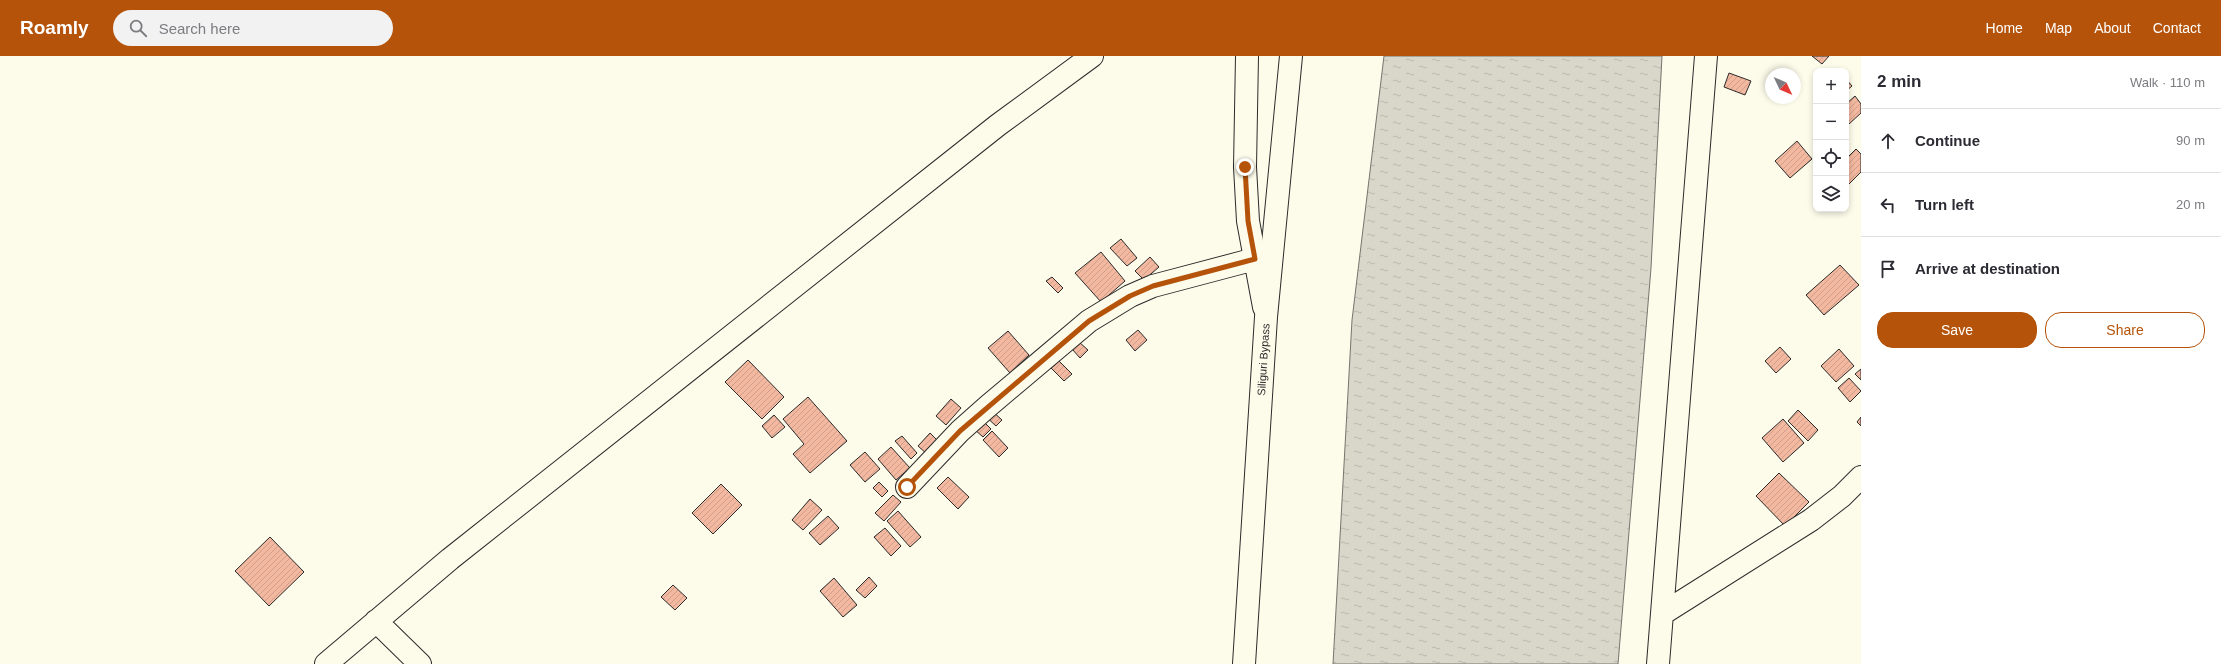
<!DOCTYPE html>
<meta charset="utf-8">
<style>
:root{--surface:#fff;--page:#f2f2f3;--text:#2b2b33;--muted:#7c7c81;--line:#e1e1e2;--accent:#b45309}
body{margin:0;font-family:Arial,sans-serif;background:var(--page);color:var(--text)}
.controls{position:absolute;right:12px;top:12px;display:grid;overflow:hidden;border-radius:8px;box-shadow:0 2px 6px #0003}
.controls button{width:36px;height:36px;display:grid;place-items:center;padding:0;border:0;border-bottom:1px solid var(--line);background:var(--surface);color:var(--text);font:20px sans-serif}
.compass{position:absolute;left:1765px;top:12px;width:36px;height:36px;border-radius:50%;background:var(--surface);box-shadow:0 2px 6px #0003;rotate:134deg}
.stop{position:absolute;width:12px;height:12px;margin:-9px;border:3px solid #b45309;border-radius:50%;background:#fff}
.stop.end{background:#b45309;border-color:#fff;box-shadow:0 1px 4px #0008}
.list{margin:0;padding:0;list-style:none}
h2{display:flex;justify-content:space-between;align-items:center;height:52px;margin:0;padding:0 16px;font-size:17px}
h2 small{font-size:13px;font-weight:400;color:var(--muted)}
.list li{display:grid;grid-template-columns:26px 1fr auto;gap:12px;align-items:center;box-sizing:border-box;height:64px;padding:0 16px;border-top:1px solid var(--line)}
.list b{display:block;font-size:15px;white-space:nowrap}
.list em{font-size:13px;font-style:normal;color:var(--muted)}
.actions{display:flex;gap:8px;padding:12px 16px}
.actions a{flex:1;padding:9px 0;border:1px solid var(--accent);border-radius:16px;text-align:center;font-size:14px;color:var(--accent)}
.actions .main{background:var(--accent);color:#fff}
.icon{flex:none;width:22px;height:22px;fill:none;stroke:currentColor;stroke-width:2;stroke-linecap:round;stroke-linejoin:round}
.map{position:relative;flex:none;width:1861px;height:608px;overflow:hidden}
header{display:flex;align-items:center;gap:24px;box-sizing:border-box;height:56px;padding:0 20px;background:var(--accent);color:#fff}
header strong{font-size:19px}
nav{display:flex;gap:22px;margin-inline-start:auto;font-size:14px}
.search{width:280px;height:36px;background:var(--page);display:flex;align-items:center;gap:10px;box-sizing:border-box;padding:0 14px;border-radius:22px;color:var(--muted);font-size:15px}
main{display:flex}
aside{flex:1;background:var(--surface)}
.map>svg:first-child{display:block}
.water{fill:url(#water-ripples);stroke:#74746e}
.building{fill:url(#building-hatch);stroke:#2b2b2b}
.lines{fill:none;stroke-linecap:round;stroke-linejoin:round}
.street-casing{stroke:#2b2b2b;stroke-width:24}
.highway-casing{stroke:#2b2b2b;stroke-width:24}
.street{stroke:#fdfbea;stroke-width:22}
.highway{stroke:#fdfbea;stroke-width:22}
.route{stroke:#b45309;stroke-width:5}
.labels{text-anchor:middle;dominant-baseline:central;stroke-width:3;stroke-linejoin:round;paint-order:stroke}
.street-label{font-size:11px;fill:#2b2b2b;stroke:#fdfbea}
</style>
<header>
<strong>Roamly</strong>
<div class="search"><svg class="icon" aria-label="search" viewBox="0 0 24 24"><circle cx="10" cy="10" r="6"/><path d="M15 15l6 6"/></svg>Search here</div>
<nav><a>Home</a><a>Map</a><a>About</a><a>Contact</a></nav>
</header>
<main>
<div class="map">
<svg width="1861" height="608" viewBox="0 0 1861 608">
<defs>
<pattern id="water-ripples" width="26" height="14" patternUnits="userSpaceOnUse"><rect width="26" height="14" fill="#d8d7c9"/><path d="M2 4q2-2 4 0t4 0M15 11q2-2 4 0t4 0" fill="none" stroke="#bab9ad"/></pattern>
<pattern id="building-hatch" width="6" height="6" patternUnits="userSpaceOnUse"><rect width="6" height="6" fill="#f2b8a0"/><path d="M-1 1l2-2M0 6l6-6M5 7l2-2" fill="none" stroke="#d09e8a"/></pattern>
</defs>
<rect width="100%" height="100%" fill="#fdfbea"/>
<path class="water" d="M1384,0H1662L1651,212L1618,608H1333L1352,264Z"/>
<path class="building" d="M1812,0H1829L1822,8Z
M1729,17L1751,25L1745,39L1724,31Z
M1846,23L1852,30L1846,35Z
M1855,40L1861,48V57L1849,68L1846,64V48Z
M1797,85L1812,103L1790,122L1775,105Z
M1856,93L1861,98V116L1846,131V103Z
M1121,183L1137,202L1127,210L1110,192Z
M1101,196L1125,225L1101,246L1075,217Z
M1150,201L1159,211L1144,224L1135,215Z
M1840,209L1859,229L1824,259L1806,239Z
M1052,221L1063,232L1058,237L1046,225Z
M1138,274L1147,284L1135,295L1126,284Z
M1008,275L1029,299L1010,317L988,292Z
M1079,286L1088,294L1080,302L1072,293Z
M1780,291L1791,303L1776,317L1765,305Z
M1839,293L1854,310L1836,326L1821,310Z
M748,304L784,341L762,363L725,326Z
M1059,305L1072,318L1064,325L1051,312Z
M1861,313V324L1855,318Z
M1849,322L1861,335L1850,346L1838,332Z
M808,341L847,385L810,417L793,398L804,388L783,363Z
M951,343L961,352L946,369L936,360Z
M990,353L1002,364L996,370L984,359Z
M1798,354L1818,374L1808,385L1788,365Z
M774,359L785,371L772,382L762,370Z
M1861,361V370L1857,366Z
M1783,363L1804,387L1783,406L1762,382Z
M982,364L991,373L983,381L974,373Z
M992,375L1008,392L999,401L983,384Z
M930,377L940,387L928,399L918,390Z
M902,380L917,397L911,403L895,385Z
M891,391L910,412L896,424L878,403Z
M865,396L880,413L865,426L850,409Z
M1779,417L1809,446L1785,470L1756,440Z
M948,421L969,441L958,453L937,432Z
M879,426L888,435L882,441L873,432Z
M721,428L742,449L713,478L692,457Z
M893,439L901,446L884,465L875,457Z
M810,443L822,454L803,474L792,464Z
M898,455L921,481L910,491L887,465Z
M828,460L839,472L820,489L809,477Z
M885,472L901,490L891,500L874,481Z
M270,481L304,516L269,550L235,515Z
M869,521L877,530L865,542L856,534Z
M834,522L857,549L843,561L820,535Z
M673,529L687,542L675,554L661,541Z"/>
<g class="lines">
<defs>
<path id="street" d="M1247,0L1245,111L1248,165L1264,251
M907,431L960,375L987,351L1089,265L1130,240L1153,230L1255,203
M1662,558L1811,464L1842,440L1861,421
M376,565L420,608
M326,608L450,503L998,69L1092,0
M1658,608L1706,0"/>
<g id="highway">
<path id="s1" d="M1244,608L1266,261L1291,0"/>
</g>
</defs>
<use href="#street" class="street-casing"/>
<use href="#highway" class="highway-casing"/>
<use href="#street" class="street"/>
<use href="#highway" class="highway"/>
</g>
<g class="lines">
<path class="route" d="M907,431L960,375L1089,265L1130,240L1153,230L1255,203L1248,165L1245,111"/>
</g>
<g class="labels">
<g class="street-label">
<text stroke="none"><textPath href="#s1" startOffset="305">Siliguri Bypass</textPath></text>
</g>
</g>
</svg>
<div class="controls">
<button>+</button>
<button>−</button>
<button><svg class="icon" aria-label="locate" viewBox="0 0 24 24"><circle cx="12" cy="12" r="6"/><path d="M12 2v4M12 18v4M2 12h4M18 12h4"/></svg></button>
<button><svg class="icon" aria-label="layers" viewBox="0 0 24 24"><path d="M12 4l9 5-9 5-9-5zM3 14l9 5 9-5"/></svg></button>
</div>
<svg class="compass" viewBox="-18 -18 36 36"><path d="M0-13l5 13h-10z" fill="#e53935"/><path d="M0 13l5-13h-10z" fill="#7c7c81"/></svg>
<div class="stop" style="left:907px;top:431px"></div>
<div class="stop end" style="left:1245px;top:111px"></div>
</div>
<aside>
<h2>2 min<small>Walk · 110 m</small></h2>
<ul class="list">
<li><svg class="icon" aria-label="ahead" viewBox="0 0 24 24"><path d="M12 20V5M6 11l6-6 6 6"/></svg><div><b>Continue</b></div><em>90 m</em></li>
<li><svg class="icon" aria-label="left" viewBox="0 0 24 24"><path d="M17 20v-9H6M10 6l-5 5 5 5"/></svg><div><b>Turn left</b></div><em>20 m</em></li>
<li><svg class="icon" aria-label="arrive" viewBox="0 0 24 24"><path d="M6 21V4h12l-3 4 3 4H6"/></svg><div><b>Arrive at destination</b></div></li>
</ul>
<div class="actions"><a class="main">Save</a><a>Share</a></div>
</aside>
</main>
